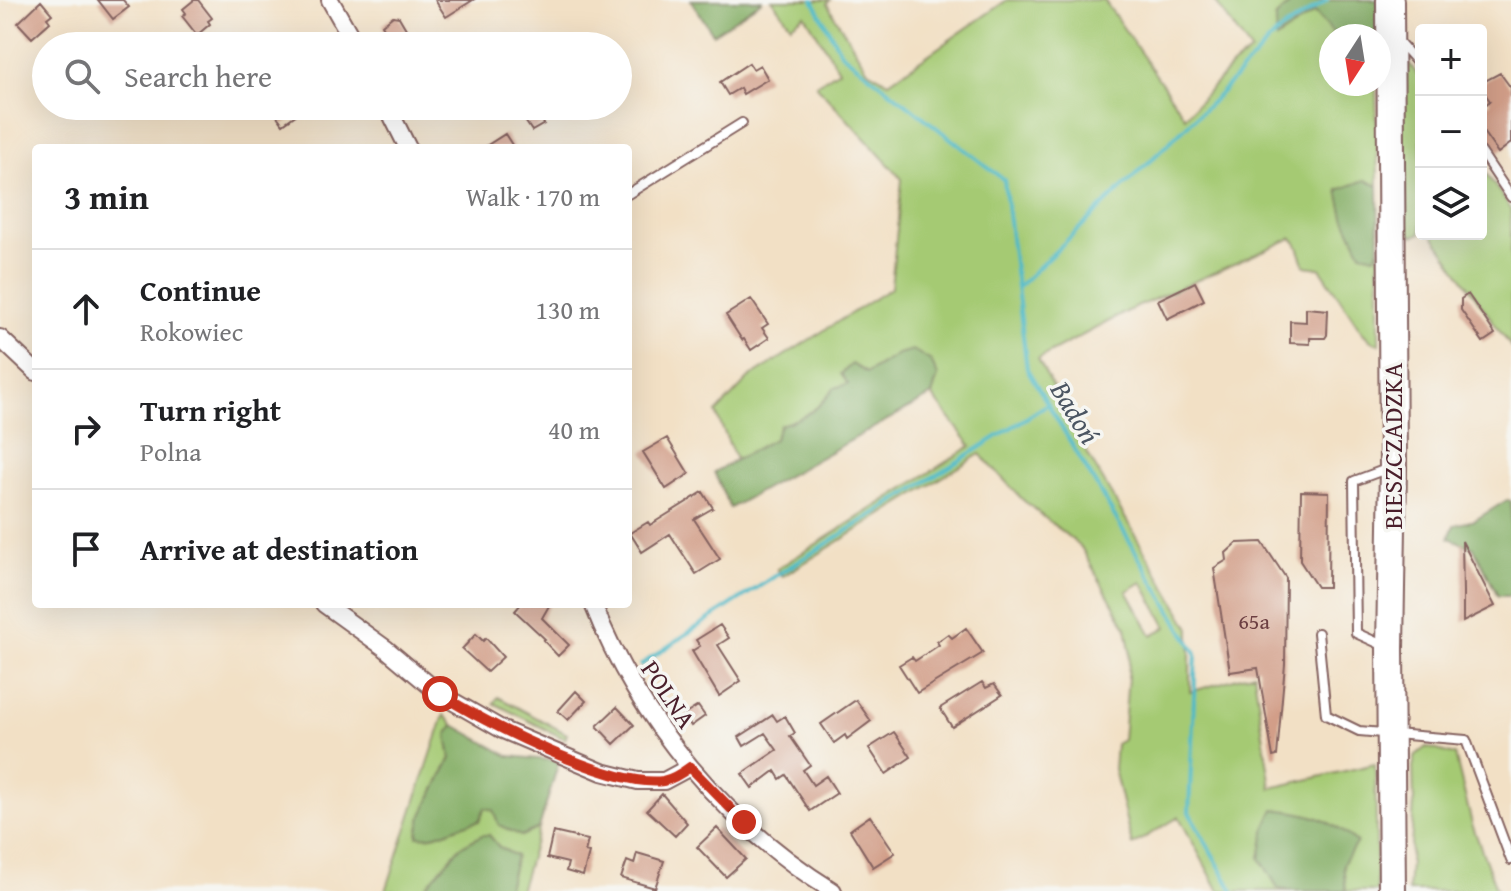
<!DOCTYPE html>
<meta charset="utf-8">
<style>
:root{--surface:#fff;--page:#f2f2f2;--text:#202124;--muted:#757577;--line:#e0e0e0}
body{margin:0;font-family:"Gentium Book Plus",serif;background:var(--page);color:var(--text)}
.controls{position:absolute;right:24px;top:24px;display:grid;overflow:hidden;border-radius:8px;box-shadow:0 8px 32px #0002}
.controls button{width:72px;height:72px;display:grid;place-items:center;padding:0;border:0;border-bottom:2px solid var(--line);background:var(--surface);color:var(--text);font:40px sans-serif}
.compass{position:absolute;left:1319px;top:24px;width:72px;height:72px;border-radius:50%;background:var(--surface);box-shadow:0 8px 32px #0002;rotate:192deg}
.stop{position:absolute;width:24px;height:24px;margin:-18px;border:6px solid #c8321e;border-radius:50%;background:#fff}
.stop.end{background:#c8321e;border-color:#fff;box-shadow:0 2px 8px #0008}
.list{margin:0;padding:0;list-style:none}
h2{display:flex;justify-content:space-between;align-items:center;height:104px;margin:0;padding:0 32px;font-size:34px}
h2 small{font-size:26px;font-weight:400;color:var(--muted)}
.list li{display:grid;grid-template-columns:52px 1fr auto;gap:24px;align-items:center;box-sizing:border-box;height:120px;padding:0 32px;border-top:2px solid var(--line)}
.list b{display:block;font-size:30px;white-space:nowrap}
.list p{margin:0;font-size:26px;white-space:nowrap;color:var(--muted)}
.list em{font-size:26px;font-style:normal;color:var(--muted)}
.icon{flex:none;width:44px;height:44px;fill:none;stroke:currentColor;stroke-width:2;stroke-linecap:round;stroke-linejoin:round}
.map{position:relative;flex:none;width:1511px;height:891px;overflow:hidden}
.search{position:absolute;background:var(--surface);box-shadow:0 8px 32px #0002;left:32px;top:32px;width:600px;height:88px;display:flex;align-items:center;gap:20px;box-sizing:border-box;padding:0 28px;border-radius:44px;color:var(--muted);font-size:30px}
.panel{position:absolute;background:var(--surface);box-shadow:0 8px 32px #0002;left:32px;top:144px;width:600px;height:464px;border-radius:8px}
.map>svg:first-child{display:block}
.green{fill:#a5ca73;stroke:#78744f;stroke-width:2;fill-rule:evenodd}
.forest{fill:#84ae65;stroke:#676648;stroke-width:2}
.lines{fill:none;stroke-linecap:round;stroke-linejoin:round}
.stream{stroke:#4cb9c7;stroke-width:4}
.building{fill:#d29e88}
.service-casing{stroke:#856361;stroke-width:12}
.minor-casing{stroke:#856361;stroke-width:20}
.primary-casing{stroke:#856361;stroke-width:30}
.service{stroke:#fff;stroke-width:8}
.minor{stroke:#fff;stroke-width:16}
.primary{stroke:#fff;stroke-width:26}
.route{stroke:#c8321e;stroke-width:10}
.labels{text-anchor:middle;dominant-baseline:central;stroke-width:7;stroke-linejoin:round;paint-order:stroke}
.number-label{font-size:22px;fill:#6c3f42}
.street-label{font-size:26px;fill:#4a1f2b;stroke:#f6f6f2}
.water-label{font-size:28px;font-style:italic;fill:#4b5562;stroke:#f6f6f2}
</style>
<div class="map">
<svg width="1511" height="891" viewBox="0 0 1511 891">
<rect width="100%" height="100%" fill="#f6f6f2"/>
<filter id="ink" filterUnits="userSpaceOnUse"><feTurbulence type="fractalNoise" baseFrequency=".0125" numOctaves="2"/><feDisplacementMap in="SourceGraphic" scale="16" xChannelSelector="R" yChannelSelector="G"/><feConvolveMatrix kernelMatrix="1 2 1 2 8 2 1 2 1" color-interpolation-filters="sRGB"/></filter>
<filter id="wash" filterUnits="userSpaceOnUse"><feTurbulence type="fractalNoise" baseFrequency=".006" numOctaves="4" result="noise"/><feDisplacementMap in="SourceGraphic" scale="32" xChannelSelector="R" yChannelSelector="G"/><feGaussianBlur stdDeviation="1.8" result="paint"/><feColorMatrix in="noise" values="0 0 0 0 0 0 0 0 0 0 0 0 0 0 0 0 0 1.4 0 .05"/><feComposite in="paint" operator="in"/></filter>
<g filter="url(#wash)">
<rect width="100%" height="100%" fill="#f2e0c5"/>
<path class="green" d="M772,0H830L827,4L868,70L889,82L1007,0H1104L1185,117L1232,66L1251,51L1214,0H1294L1276,17L1315,12L1336,36H1331V84H1376L1378,186L1365,180L1379,249V344L1371,341L1362,332L1320,268L1305,266L1297,244L1292,238L1130,310L1038,359L1091,460L1190,628V692L1254,673L1271,788L1375,764L1377,891H1346L1343,864L1278,888L1290,891H1219L1179,817L1132,845L1114,769L1116,744L1123,740L1130,651L1126,627L1081,547L1023,500L980,454L783,576L777,569L971,446L932,395L938,376L898,354L849,384L834,388C820,409 804,418 780,425L775,439L736,460L716,413L749,378L891,288L902,179L816,85L839,70L805,15L791,25ZM1142,582L1167,627L1152,635L1127,591Z
M1409,63L1421,80V233L1414,236L1404,231L1400,65Z
M1481,166L1511,209V347L1432,234H1481Z
M498,697L567,734L565,739L494,703Z
M444,715L454,725L447,735L451,758L422,815L418,835C442,839 454,825 479,821L485,807L493,810L521,836L539,828L520,891H507L516,856L499,847L489,835L422,891H386Z
M1426,747L1455,755L1472,824L1497,891H1408L1414,802L1413,767L1416,755Z"/>
<path class="forest" d="M691,0H762V1L713,34Z
M1294,0H1378L1377,36H1336L1315,12L1276,39V17Z
M1365,180L1378,186L1379,249L1375,256L1361,253L1344,217L1338,190Z
M913,350L931,361L938,376L932,395L730,508L714,472L774,439L780,425C804,418 820,409 834,388L848,384L841,374L852,364L867,373L898,354Z
M1507,500L1511,501V596H1498L1474,548L1449,538L1454,525L1475,520Z
M454,725L509,756L559,761L539,828L521,836L499,825L493,810L485,808L479,821C454,825 442,839 418,836L422,815L451,758L447,735Z
M1274,809C1314,814 1325,817 1357,842L1343,864L1346,891H1290L1278,888L1260,858L1266,826Z
M482,835H489L499,847L516,856L507,891H472L462,884L459,891H422L460,847Z"/>
<g class="lines">
<path class="stream" d="M813,0L841,53L1004,180L1027,369L1196,653L1189,812L1233,891
M1017,288L1216,98L1276,34L1327,0
M641,665C774,573 913,492 1048,404"/>
</g>
<g id="blocks">
<path class="building" d="M98,0H123L129,7L113,19Z
M194,0H198L212,18L208,21L210,24L197,35L182,16L186,13L183,9Z
M435,0H473L446,17Z
M41,1L52,14L47,18L50,22L32,38L18,23Z
M393,16L399,17L409,34L391,46H381L375,36L385,30L382,25Z
M749,63L753,69L760,65L768,79L743,94L740,88L728,95L720,82Z
M1500,73L1511,88V143L1498,153L1481,129V109L1490,101L1481,88V83Z
M289,106H308L283,124L277,116Z
M515,106H538L544,116L541,118L544,124L532,131Z
M505,134L514,148H483Z
M1195,282L1204,300L1167,319L1158,300Z
M1468,294L1495,334L1483,342L1461,310V299Z
M751,299L768,324L762,328L769,338L751,350L744,339L742,340L726,315Z
M1306,308L1328,310L1327,335L1325,338H1310V344L1290,343V321L1306,322Z
M667,438L689,474L666,489L643,452Z
M1301,491L1329,492L1328,587H1317L1300,561Z
M703,492L713,508L694,519L720,559L696,574L670,534L642,552L630,533L648,522L650,525Z
M1462,541L1495,606L1463,622V592Z
M1262,542L1286,578L1285,664L1277,756L1273,757L1258,668L1230,672L1214,568L1227,560L1226,553L1237,543Z
M521,604H550L542,618L569,645L558,656L543,640L545,639L515,611Z
M720,625L729,638L718,645L741,681L719,696L692,651L700,646L696,640Z
M966,628L983,653L917,693L899,665L912,657L915,661L939,645L937,642L948,634L952,638Z
M476,634L483,641L486,638L503,657L487,672L462,649Z
M982,682L986,688L994,684L1002,695L952,727L940,708Z
M576,691L586,701L568,720L558,711Z
M856,700L871,721L847,739L845,735L834,743L821,724Z
M698,706L705,716L691,726L684,715Z
M617,707L634,725L614,744L597,726Z
M773,715L777,721L785,716L795,733L790,736L810,765L803,770L813,785L826,776L837,793L810,811L786,775L780,779L775,771L752,788L742,774L777,750L765,733L744,746L739,737Z
M894,732L911,757L886,774L869,748Z
M662,794L687,823L675,836L647,810Z
M870,816L895,853L873,867L850,830Z
M717,828L746,859L726,877L697,847Z
M553,832L588,840L585,852L589,853L583,876L566,871L568,863L547,858Z
M637,853L664,861L655,888L621,878L627,861L634,864Z"/>
</g>
</g>
<g filter="url(#ink)">
<use href="#blocks" fill-opacity="0" stroke="#856361" stroke-width="2"/>
<g class="lines">
<defs>
<path id="service" d="M1398,41L1421,67
M1481,152L1511,197
M628,194L742,123
M1318,633L1326,715L1359,731L1466,740L1511,860
M1387,647L1356,633L1354,481L1389,468"/>
<path id="minor" d="M330,0L356,46
M387,106L408,148
M0,338L36,372
M324,604L385,648L440,694L503,730L602,772L638,781H664L690,767
M593,604C639,721 726,825 833,891"/>
<path id="primary" d="M1390,0L1393,467L1390,648L1392,891"/>
</defs>
<use href="#service" class="service-casing"/>
<use href="#minor" class="minor-casing"/>
<use href="#primary" class="primary-casing"/>
<use href="#service" class="service"/>
<use href="#minor" class="minor"/>
<use href="#primary" class="primary"/>
</g>
</g>
<g class="lines" filter="url(#ink)">
<path class="route" d="M440,694C483,722 613,788 663,781C672,779 682,773 690,767L744,822"/>
</g>
<g class="labels">
<g class="number-label">
<text x="1254" y="621">65a</text>
</g>
<g class="street-label">
<text transform="translate(1392 446) rotate(-90)">BIESZCZADZKA</text>
<text transform="translate(669 694) rotate(56)">POLNA</text>
</g>
<g class="water-label">
<text transform="translate(1076 412) rotate(59)">Badoń</text>
</g>
</g>
</svg>
<div class="controls">
<button>+</button>
<button>−</button>
<button><svg class="icon" aria-label="layers" viewBox="0 0 24 24"><path d="M12 4l9 5-9 5-9-5zM3 14l9 5 9-5"/></svg></button>
</div>
<svg class="compass" viewBox="-18 -18 36 36"><path d="M0-13l5 13h-10z" fill="#e53935"/><path d="M0 13l5-13h-10z" fill="#757577"/></svg>
<div class="stop" style="left:440px;top:694px"></div>
<div class="stop end" style="left:744px;top:822px"></div>
<div class="search"><svg class="icon" aria-label="search" viewBox="0 0 24 24"><circle cx="10" cy="10" r="6"/><path d="M15 15l6 6"/></svg>Search here</div>
<section class="panel">
<h2>3 min<small>Walk · 170 m</small></h2>
<ul class="list">
<li><svg class="icon" aria-label="ahead" viewBox="0 0 24 24"><path d="M12 20V5M6 11l6-6 6 6"/></svg><div><b>Continue</b><p>Rokowiec</p></div><em>130 m</em></li>
<li><svg class="icon" aria-label="right" viewBox="0 0 24 24"><path d="M7 20v-9h11M14 6l5 5-5 5"/></svg><div><b>Turn right</b><p>Polna</p></div><em>40 m</em></li>
<li><svg class="icon" aria-label="arrive" viewBox="0 0 24 24"><path d="M6 21V4h12l-3 4 3 4H6"/></svg><div><b>Arrive at destination</b></div></li>
</ul>
</section>
</div>
